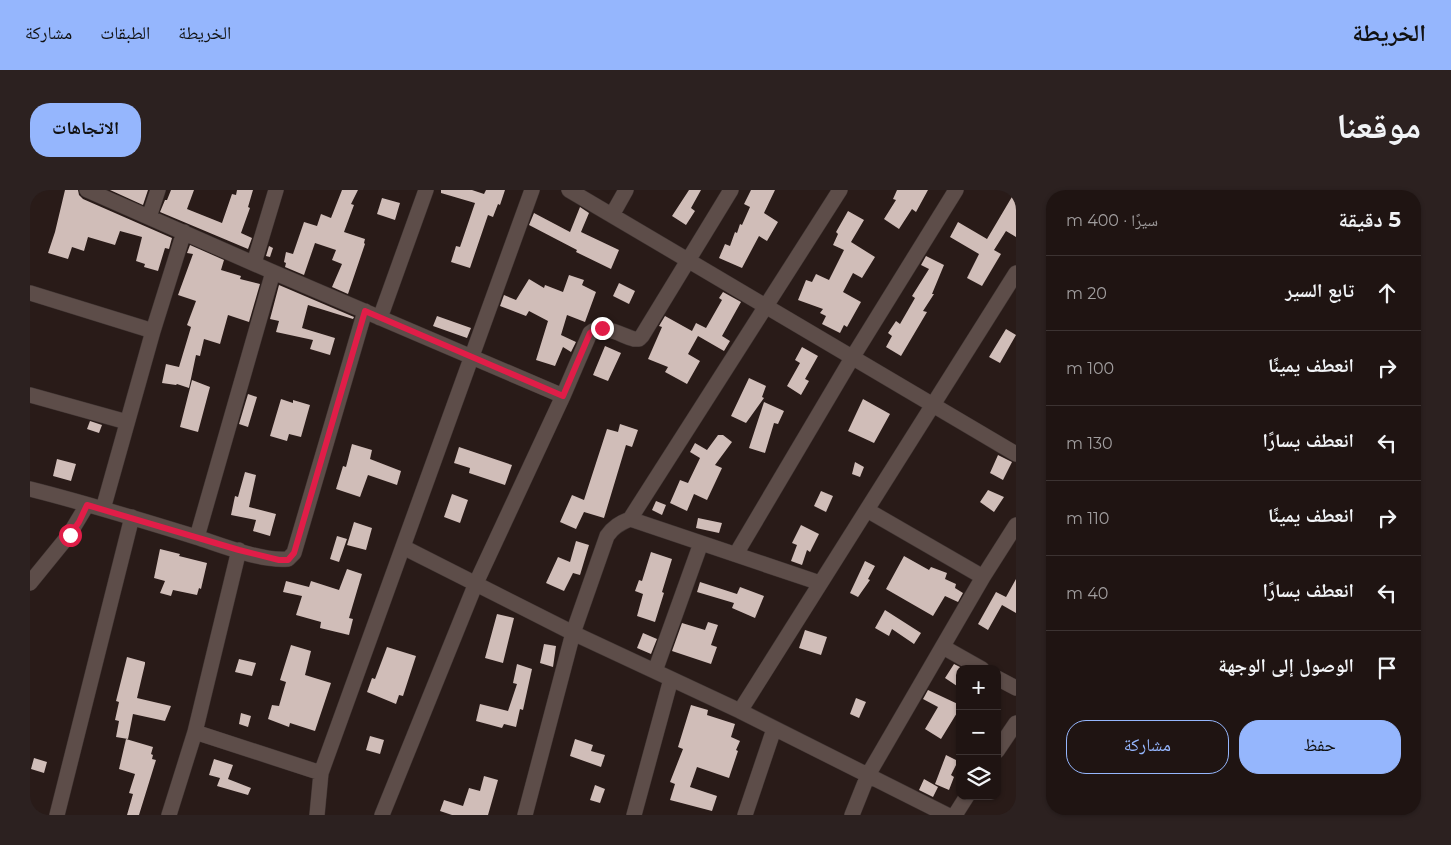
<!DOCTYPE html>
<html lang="ar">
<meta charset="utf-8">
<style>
:root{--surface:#1f1412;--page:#2c2120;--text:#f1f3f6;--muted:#a19e9f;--line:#3c3332;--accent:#95b6fd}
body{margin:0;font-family:Montserrat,"Noto Naskh Arabic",sans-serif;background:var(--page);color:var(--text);direction:rtl}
.controls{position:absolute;right:15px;bottom:15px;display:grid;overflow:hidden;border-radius:10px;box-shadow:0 1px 4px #0004}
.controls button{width:45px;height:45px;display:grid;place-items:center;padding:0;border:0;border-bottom:1px solid var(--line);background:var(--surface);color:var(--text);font:25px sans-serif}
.stop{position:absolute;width:15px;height:15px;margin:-11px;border:4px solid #e11d48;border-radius:50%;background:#fff}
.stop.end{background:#e11d48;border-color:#fff;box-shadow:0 1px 5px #0008}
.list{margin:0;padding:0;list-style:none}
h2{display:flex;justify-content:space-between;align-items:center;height:65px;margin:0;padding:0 20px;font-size:21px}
h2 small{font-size:16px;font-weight:400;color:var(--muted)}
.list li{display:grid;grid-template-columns:32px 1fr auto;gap:15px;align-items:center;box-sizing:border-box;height:75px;padding:0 20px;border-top:1px solid var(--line)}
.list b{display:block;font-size:19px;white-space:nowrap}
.list em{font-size:16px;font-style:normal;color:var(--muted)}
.actions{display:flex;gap:10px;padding:15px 20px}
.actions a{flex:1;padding:11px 0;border:1px solid var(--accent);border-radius:20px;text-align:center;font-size:18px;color:var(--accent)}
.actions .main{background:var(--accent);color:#111}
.icon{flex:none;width:28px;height:28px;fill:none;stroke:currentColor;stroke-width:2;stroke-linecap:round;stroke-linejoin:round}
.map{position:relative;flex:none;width:986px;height:625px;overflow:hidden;direction:ltr;border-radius:20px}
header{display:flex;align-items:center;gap:30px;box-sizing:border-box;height:70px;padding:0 25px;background:var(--accent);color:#111}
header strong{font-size:24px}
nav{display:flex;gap:28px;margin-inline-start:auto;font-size:18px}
.intro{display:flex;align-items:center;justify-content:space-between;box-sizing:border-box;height:120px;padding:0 30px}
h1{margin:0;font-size:35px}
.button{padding:12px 22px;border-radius:20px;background:var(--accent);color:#111;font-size:18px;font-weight:700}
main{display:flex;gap:30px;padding:0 30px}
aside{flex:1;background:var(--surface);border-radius:20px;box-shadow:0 1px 4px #0004}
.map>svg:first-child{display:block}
.building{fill:#d0bdb8}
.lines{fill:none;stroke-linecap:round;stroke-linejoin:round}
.minor-casing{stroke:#403533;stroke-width:16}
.minor{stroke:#5d4d49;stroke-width:15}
.route{stroke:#e11d48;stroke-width:6}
</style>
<header>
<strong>الخريطة</strong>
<nav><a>الخريطة</a><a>الطبقات</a><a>مشاركة</a></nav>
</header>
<div class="intro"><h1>موقعنا</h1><a class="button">الاتجاهات</a></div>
<main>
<aside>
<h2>5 دقيقة<small>سيرًا · 400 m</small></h2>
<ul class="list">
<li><svg class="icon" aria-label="ahead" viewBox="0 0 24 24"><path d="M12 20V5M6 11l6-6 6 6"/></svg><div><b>تابع السير</b></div><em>20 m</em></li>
<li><svg class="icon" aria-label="right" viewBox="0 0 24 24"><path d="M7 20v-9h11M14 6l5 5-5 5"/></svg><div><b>انعطف يمينًا</b></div><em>100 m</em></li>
<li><svg class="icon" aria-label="left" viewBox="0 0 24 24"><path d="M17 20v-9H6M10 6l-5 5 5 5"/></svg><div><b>انعطف يسارًا</b></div><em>130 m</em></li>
<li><svg class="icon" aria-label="right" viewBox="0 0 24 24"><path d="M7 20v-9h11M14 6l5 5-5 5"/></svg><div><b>انعطف يمينًا</b></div><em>110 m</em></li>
<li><svg class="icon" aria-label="left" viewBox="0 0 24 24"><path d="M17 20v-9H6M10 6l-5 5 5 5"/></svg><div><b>انعطف يسارًا</b></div><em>40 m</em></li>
<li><svg class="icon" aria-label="arrive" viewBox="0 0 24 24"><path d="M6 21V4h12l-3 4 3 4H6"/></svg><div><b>الوصول إلى الوجهة</b></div></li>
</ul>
<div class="actions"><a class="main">حفظ</a><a>مشاركة</a></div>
</aside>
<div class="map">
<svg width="986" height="625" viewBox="0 0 986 625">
<rect width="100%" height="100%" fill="#291b18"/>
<path class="building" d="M35,0H48L49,5L53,9L142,48L139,59L135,58L128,81L114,77L115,74L106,71L112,47L90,41L85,55L58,47L54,61L42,57L38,69L18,63L25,42Z
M80,0H118L113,15Z
M141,0H164L157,19L192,33L202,4L206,5L207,0H223L218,17L220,18L211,43L222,48L218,59L130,22L135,10H137Z
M312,0H328L321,14L324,15L314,42L335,49L334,53L335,54L318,104L302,97L312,74L302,70L306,60L285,53L274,85L255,77L256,73L254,72L256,62L263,64L274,32L287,36L291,24L301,28Z
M411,0H442L454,4L456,0H475L470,15L468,14L463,27L458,25L440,78L421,72L426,56L430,57L445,13L411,3Z
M659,0H671L661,18L665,21L656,35L642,26Z
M721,0H745L734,23L748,32L737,51L729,46L712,78L689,68L695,54L700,56L705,42L707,43L710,34L712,35L720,17L714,14Z
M867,0H898L886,22L882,19L869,39L854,29L866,10L863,9Z
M986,0V47L976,41L964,60L971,64L952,96L937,88L949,64L920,47L928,32L957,49Z
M352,8L370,13L365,30L347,24Z
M550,17L559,23L551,42L589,60L581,79L546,62L547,60L499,35L504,23L540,42Z
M818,21L834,30L821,52L845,67L832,88L823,83L813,102L831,112L817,137L814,135L810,143L792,134L796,126L790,123L793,119L768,110L776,90L782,92L786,84L799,90L814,60L803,55L808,44L806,42Z
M160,55L194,70L191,80L211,86L210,89L230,94L219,132L198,125L190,154L174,149L170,166L166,165L159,198L147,194L146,195L132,193L136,174L149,177L161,137L157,135L166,111L148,105L163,64L157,63Z
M239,56L243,58L240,67L236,66Z
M896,66L914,75L902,104H904L893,121L897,122L871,166L856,157L862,146L858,143L866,131L870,134L885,108L882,106L899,79L891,75Z
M539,85L554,90L552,95L566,102L555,132L537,125L531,145L546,152L541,162L533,157L525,176L506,170L518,131L499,121L496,126L470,116L474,105L486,110L499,89L514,98L515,95L533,102Z
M589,93L605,101L599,114L583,106Z
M249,95L324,127L323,129L278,115L272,138L305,148L300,165L280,159L283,150L246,142L249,131L240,129Z
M693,102L711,112L692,146L700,151L694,161L668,146L658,164L670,171L657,194L635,182L638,177L618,169L632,137L629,136L635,126L662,141L666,133L676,138L692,110L689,108Z
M407,126L441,138L437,148L403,136Z
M976,139L986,145L970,173L959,167Z
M575,156L591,163L578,191L563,185Z
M772,157L788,166L775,189L779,191L771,205L757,196L770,173L765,170Z
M719,188L736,196L732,207L734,208L716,233L701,226Z
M162,190L180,197L168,242L150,237Z
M218,204L227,207L218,237L209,234Z
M251,209L263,213V210L280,215L271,247L259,244L257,251L240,246Z
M833,209L860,224L844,253L818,241Z
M734,212L754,221L748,234L744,233L735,263L719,258Z
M60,231L72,235L69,243L57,239Z
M590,234L608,240L602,257L596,255L574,328L554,322L546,339L530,332L542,305L554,310L577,239L588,242Z
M688,245H693L702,252L685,275L692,278L677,310L664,304L657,321L640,313L650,290L658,293L670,268L660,262L665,253L677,260Z
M322,254L342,260L340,269L371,281L367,295L338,285L330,307L306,299L313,276L316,277Z
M429,257L482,275L475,295L439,283L440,278L424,273Z
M968,265L982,272L973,290L960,283Z
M27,269L46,274L41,291L23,286Z
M825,272L834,277L830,287L822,284Z
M215,282L226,285L219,317L246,324L240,346L223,341L226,330L201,325L205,306L208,307Z
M958,300L974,307L964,322L950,312Z
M791,301L803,306L796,322L784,316Z
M422,304L438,310L430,333L414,327Z
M626,311L636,315L632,325L622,320Z
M668,328L692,333L689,343L666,338Z
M324,332L342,338L336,360L317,355Z
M771,335L789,344L780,362L777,360L772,375L761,371L767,355L762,353Z
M307,346L317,349L309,372L300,369Z
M546,351L559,355L550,385L543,383L534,401L516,393L528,367L540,372Z
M130,359L150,364L149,366L177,373L171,399L169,398L167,405L143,400L141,406L130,403L135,391L124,388Z
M621,362L642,369L632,402L634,403L625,432L607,426L613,404L605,401L609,390L612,391Z
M874,366L899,380L901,377L917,383L915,389L926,394L925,398L933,403L928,412L915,406L903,426L856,399Z
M835,371L845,376L838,389L840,390L828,407L820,403Z
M317,379L332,384L319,428L323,429L319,445L290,438L291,432L266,425L272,406L253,402L256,391L279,397L281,391L309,400Z
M986,389V423L972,415L958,440L948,434L966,402L976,407Z
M670,392L707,404L710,397L734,406L725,428L702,418L704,413L667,402Z
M855,420L891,443L884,454L862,439L859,446L845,438Z
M467,424L484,428L473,473L455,468Z
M678,432L688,435L681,455L687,457L681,474L642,461L652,433L675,440Z
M775,440L797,447L791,465L769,458Z
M613,443L627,449L621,464L607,458Z
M514,454L526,456L523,477L510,473Z
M261,455L281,461L275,485L301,493L285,541L260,533L259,537L238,529L242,515L249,516L256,492L250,490Z
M357,457L386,466L373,506L369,505L366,514L337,502L342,488L345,489Z
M97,467L115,472V474L107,508L141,516L135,531L103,524L98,549L86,547L89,531L85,530L89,512L86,511Z
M209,469L226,473L222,486L205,482Z
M487,474L502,479L493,520L490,519L486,537L474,534L472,538L446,531L450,514L478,521L487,494L483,493Z
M924,474L930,477V498L915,488Z
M898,500L930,515V518L911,549L895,539L908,517L893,509Z
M826,508L836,512L829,528L820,524Z
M661,515L678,520L677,525L705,534L701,547L710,551L706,560L708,561L699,588L667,577L660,597L687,606L682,621L640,610L645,594L640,592L653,559L648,557Z
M211,523L221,526L218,537L209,534Z
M340,546L354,550L350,564L336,560Z
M96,549L123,557L121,564L123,565L122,569L126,570L109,625H97L103,604L99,603L105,584L89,579Z
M545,549L563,555L561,561L575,565L571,577L540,566Z
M916,565L928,571L921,585L924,587L919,600L905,594Z
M4,568L17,572L14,583L1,579Z
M184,569L203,575L198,589L221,598L218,605L187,596L190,588L179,585Z
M454,586L468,590L458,625H422L410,621L414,610L433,616L439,598L450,601Z
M894,589L908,597L903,607L889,600Z
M565,595L575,599L570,613L560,610Z"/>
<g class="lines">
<defs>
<path id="minor" d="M57,0L243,82L533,206
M539,0L986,264
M582,25L596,0
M119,27L128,0
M224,73L246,0
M0,103L123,141
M350,128L396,0
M0,205L97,232
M0,299C56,313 111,330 166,347C191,355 233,372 258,369L264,363L335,121
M73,319L123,141L154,42
M837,320L953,387
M600,329L790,393
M167,347L243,82
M373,357L543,443L710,521L917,625
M706,364L822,168L926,0
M0,393L39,345L57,315
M913,457L952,479
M625,481L671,353
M967,488L986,498
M710,521L986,83
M165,542L291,583
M967,561L986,533
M27,625L102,327
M139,625L165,542L209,360
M287,625L291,583L502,0
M352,625L446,393L533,206L560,143C573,133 590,145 604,149H609L612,146L701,0
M495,625L543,443L577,346C583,337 590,333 600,329L810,0
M604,625L641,489
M715,625L744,539
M822,625L838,585L953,387L986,335
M925,625L937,606"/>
</defs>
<use href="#minor" class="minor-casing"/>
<use href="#minor" class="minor"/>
</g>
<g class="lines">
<path class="route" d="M40,345L49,332L57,315L209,360L249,370H258L264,363L335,121L533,206L560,143L565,139L572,138"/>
</g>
</svg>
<div class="controls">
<button>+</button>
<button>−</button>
<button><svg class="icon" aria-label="layers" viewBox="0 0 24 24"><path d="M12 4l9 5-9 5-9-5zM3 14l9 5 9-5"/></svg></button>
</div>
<div class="stop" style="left:40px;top:345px"></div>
<div class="stop end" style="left:572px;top:138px"></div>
</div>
</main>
